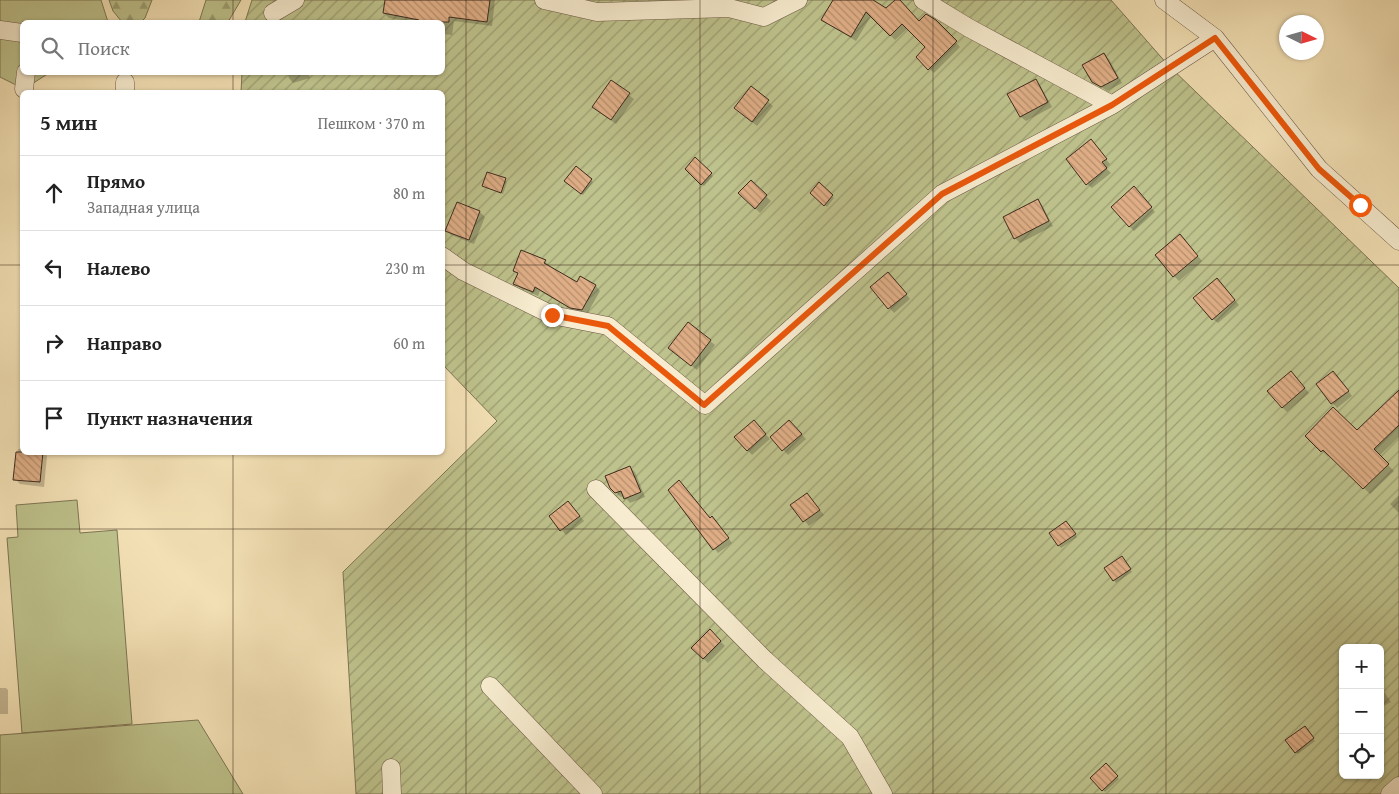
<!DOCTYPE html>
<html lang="ru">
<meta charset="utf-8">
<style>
:root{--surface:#fff;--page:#f2f2f2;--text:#222;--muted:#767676;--line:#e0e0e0}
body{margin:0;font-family:"Gentium Book Plus",serif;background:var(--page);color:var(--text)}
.controls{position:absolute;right:15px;bottom:15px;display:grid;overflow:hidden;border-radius:8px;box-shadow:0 1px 4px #0004}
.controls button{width:45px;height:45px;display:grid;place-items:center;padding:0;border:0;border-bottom:1px solid var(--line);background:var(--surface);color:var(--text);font:25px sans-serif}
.compass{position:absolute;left:1279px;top:15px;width:45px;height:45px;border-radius:50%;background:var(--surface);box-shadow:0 1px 4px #0004;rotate:95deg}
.stop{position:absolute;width:15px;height:15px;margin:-11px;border:4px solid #ea580c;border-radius:50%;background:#fff}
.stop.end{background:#ea580c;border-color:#fff;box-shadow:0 1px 5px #0008}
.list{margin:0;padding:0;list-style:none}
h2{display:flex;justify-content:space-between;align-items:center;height:65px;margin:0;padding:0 20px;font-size:21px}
h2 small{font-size:16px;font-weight:400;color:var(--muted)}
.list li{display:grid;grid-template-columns:32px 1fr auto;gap:15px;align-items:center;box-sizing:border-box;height:75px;padding:0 20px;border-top:1px solid var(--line)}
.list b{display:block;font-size:19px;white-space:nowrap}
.list p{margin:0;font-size:16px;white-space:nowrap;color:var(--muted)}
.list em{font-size:16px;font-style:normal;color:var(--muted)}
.icon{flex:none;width:28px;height:28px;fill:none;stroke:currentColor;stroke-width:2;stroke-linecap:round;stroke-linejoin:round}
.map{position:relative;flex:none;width:1399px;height:794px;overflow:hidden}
.search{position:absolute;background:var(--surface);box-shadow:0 1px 4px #0004;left:20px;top:20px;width:425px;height:55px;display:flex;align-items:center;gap:12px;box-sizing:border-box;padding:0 18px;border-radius:8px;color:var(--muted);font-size:19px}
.panel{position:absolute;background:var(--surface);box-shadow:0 1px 4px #0004;left:20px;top:90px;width:425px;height:365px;border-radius:8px}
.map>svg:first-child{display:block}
.forest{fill:url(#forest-firs);stroke:#7e7655}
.park{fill:#bec28c;stroke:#7e7655}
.garden{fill:url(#garden-furrows);stroke:#7e7655;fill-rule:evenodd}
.shadow{fill:#0003}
.building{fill:url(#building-back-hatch);stroke:#3f2b1e}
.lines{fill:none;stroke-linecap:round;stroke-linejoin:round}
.minor-casing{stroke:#6c5844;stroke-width:19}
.minor{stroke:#f7eccf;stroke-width:18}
.route{stroke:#ea580c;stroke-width:6}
.grid{fill:none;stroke:#3f2b1e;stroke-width:1;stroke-opacity:0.55}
</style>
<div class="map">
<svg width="1399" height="794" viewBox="0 0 1399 794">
<defs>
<pattern id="forest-firs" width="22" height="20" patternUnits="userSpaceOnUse" patternTransform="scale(1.25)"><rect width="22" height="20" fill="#bec28c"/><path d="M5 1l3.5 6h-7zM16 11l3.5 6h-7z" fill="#9c9e72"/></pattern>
<pattern id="garden-furrows" width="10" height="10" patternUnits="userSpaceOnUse" patternTransform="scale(1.25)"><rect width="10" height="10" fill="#bec28c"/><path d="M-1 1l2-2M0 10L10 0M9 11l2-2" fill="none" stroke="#9c9e72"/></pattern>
<pattern id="building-back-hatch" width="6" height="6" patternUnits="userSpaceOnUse" patternTransform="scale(1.25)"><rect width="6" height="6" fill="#dfae86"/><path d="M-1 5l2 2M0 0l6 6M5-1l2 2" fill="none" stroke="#b68e6d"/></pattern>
</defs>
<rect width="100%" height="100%" fill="#f3e1b5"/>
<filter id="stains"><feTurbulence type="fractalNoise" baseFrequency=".004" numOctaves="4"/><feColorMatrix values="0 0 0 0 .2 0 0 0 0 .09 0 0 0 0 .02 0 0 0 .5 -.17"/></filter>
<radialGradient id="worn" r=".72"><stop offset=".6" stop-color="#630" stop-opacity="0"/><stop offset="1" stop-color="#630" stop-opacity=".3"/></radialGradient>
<path class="forest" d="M109,0H152L145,18L141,22H122L113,11Z
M206,0H241L228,22H199Z"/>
<path class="park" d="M0,0H101L108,22H22V72L49,73L24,89L0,77Z
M77,500L80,533L117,530L132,724L22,733L7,538L18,537L16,505Z
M198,720L243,794H0V735Z"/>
<path class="garden" d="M252,0H1111L1168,65L1399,288V794H356L343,572L497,421L443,365L442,92H241L242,73L442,72V22H245ZM1343,648H1380V775H1343Z"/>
<path class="shadow" d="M387,0H495L492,26L454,21L452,35L442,34V22H415L389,18L384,13Z
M835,0H870L886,10L898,0L919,22L935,21L960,47L934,73L917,57L927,47L908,28L895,40L871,16L856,41L828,24L823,19Z
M1104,54L1109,59L1122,83L1107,91L1093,81Z
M287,72H308L310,78L293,83L289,78Z
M1036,80L1040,85L1052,107L1026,121L1021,117L1009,94Z
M611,82L634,99L616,124L599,112Z
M751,88L773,106L757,126L740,112Z
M1095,146L1110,164L1106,168L1111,173L1092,188L1087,184Z
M695,159L713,176L704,186L686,169Z
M505,180L507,182L503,194L483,186Z
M591,180L593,182L583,195L568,183Z
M751,182L771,201L760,213L740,193Z
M819,184L834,198L827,207L811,193Z
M1138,193L1155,212L1134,231L1129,226Z
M1037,200L1042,205L1053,226L1020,243L1015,238L1004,217Z
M458,204L480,212L485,217L474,244L451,235L447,231Z
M1184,240L1202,261L1179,281L1174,276Z
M545,261L550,266L549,267L577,283L581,278L596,286L600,291L587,314L576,312L540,291L538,296L520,288L515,283L518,275L514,270Z
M893,278L910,299L894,313L872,287Z
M1221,284L1239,305L1218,323L1213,319Z
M710,341L715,345L697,370L675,353Z
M1296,377L1309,393L1287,412L1282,407Z
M1338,377L1352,396L1337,408L1317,384Z
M1399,392V437L1379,456L1394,471L1370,494L1330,455L1328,457L1307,436L1356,432Z
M758,426L770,439L752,455L736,437Z
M794,426L806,439L788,455L772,437Z
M18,449H22V452H44L47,456L44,487L20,484L15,479Z
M630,467L635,472L645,497L630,503L624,496L621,497L611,488Z
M669,490L710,519L716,521L732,543L718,553Z
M1399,495V513L1390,504Z
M811,499L824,515L809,526L792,505Z
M573,507L584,521L566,535L550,516Z
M1068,525L1077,537L1061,548L1050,533Z
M1124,560L1132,572L1116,583L1106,568Z
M710,631L725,646L708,663L693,648Z
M1380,686L1391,702L1380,708Z
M0,688H6L8,690V714H0Z
M1306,729L1315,741L1298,754L1296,752Z
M1106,765L1119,779L1105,792L1092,778Z"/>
<path class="building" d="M385,0H490L487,22L449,17V22H418L419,20L383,13Z
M833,0H873L886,8L895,0H900L919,21L926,14L936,20L957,41L928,70L916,57L925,47L902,24L890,36L866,12L851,37L821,20Z
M1104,53L1118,78L1101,87L1092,82L1082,65Z
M1036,79L1048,102L1020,117L1007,94Z
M611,80L630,93L611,120L592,107Z
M751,86L769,100L752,122L734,108Z
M1091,139L1107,159L1102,162L1107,168L1086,185L1066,159Z
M695,157L712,173L701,185L685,169Z
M576,166L592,179L581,194L564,181Z
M487,172L506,178L501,193L482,186Z
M751,180L767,195L755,209L738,193Z
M819,182L833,195L824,206L810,193Z
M1134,186L1152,207L1129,227L1111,207Z
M1038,199L1049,221L1014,239L1003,217Z
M457,202L480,211L469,240L445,231Z
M1180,234L1198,256L1173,277L1155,255Z
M521,250L546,260L544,263L577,282L580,276L596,285L582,310L570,308L535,287L533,292L513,284L518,273L513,271Z
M888,272L907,294L888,309L870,287Z
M1217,278L1235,300L1212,320L1193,298Z
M688,322L711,340L691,366L668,348Z
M1291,371L1305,388L1282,408L1267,391Z
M1333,371L1349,391L1331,404L1316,384Z
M1399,390V425L1374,449L1389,464L1363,489L1323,450L1321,452L1305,436L1333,407L1357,430Z
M754,420L766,434L747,451L734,437Z
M789,420L802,434L782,451L770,437Z
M16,452H43L40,482L13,480Z
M630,466L641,492L624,499L621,491L615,493L610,488L605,476Z
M679,480L710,518L712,516L729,538L713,550L668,490Z
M807,493L820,510L803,522L790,505Z
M568,501L580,516L560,531L549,516Z
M1066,521L1076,534L1058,546L1049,533Z
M1122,556L1131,569L1113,581L1104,568Z
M710,629L721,641L703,659L691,648Z
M1305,726L1314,738L1295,753L1285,740Z
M1106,763L1118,776L1102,791L1090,778Z"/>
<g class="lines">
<defs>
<path id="minor" d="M544,0L597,12L729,8L764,17L798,0
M923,0L969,28L1112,105
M1164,0L1215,38L1319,169L1399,241
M273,13L295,0
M0,30L22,33
M24,89L26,72
M125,92V82
M442,256L463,271L552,315L608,326L705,405L942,194L1112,105L1215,38
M596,489L765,660L850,737L883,794
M490,686L593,794
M391,768L392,794
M1390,794L1399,786"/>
</defs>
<use href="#minor" class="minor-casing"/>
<use href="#minor" class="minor"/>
</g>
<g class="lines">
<path class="route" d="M552,315L608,326L704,405L942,194L1112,105L1215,38L1319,169L1360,205"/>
</g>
<path class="grid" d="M233,0V22M466,0V794M700,0V794M933,0V794M1166,0V794M233,72V92M0,265H22M442,265H1399M233,452V794M0,529H1399"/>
<rect width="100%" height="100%" filter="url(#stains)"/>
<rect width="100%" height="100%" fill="url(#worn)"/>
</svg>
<div class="controls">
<button>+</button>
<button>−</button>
<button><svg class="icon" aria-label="locate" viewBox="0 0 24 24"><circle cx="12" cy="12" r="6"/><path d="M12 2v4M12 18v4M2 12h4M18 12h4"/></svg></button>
</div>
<svg class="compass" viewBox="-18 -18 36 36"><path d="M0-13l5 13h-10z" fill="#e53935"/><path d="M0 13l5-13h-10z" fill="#767676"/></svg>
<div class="stop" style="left:1360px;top:205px"></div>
<div class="stop end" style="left:552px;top:315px"></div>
<div class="search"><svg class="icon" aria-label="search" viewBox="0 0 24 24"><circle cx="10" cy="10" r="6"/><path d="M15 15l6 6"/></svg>Поиск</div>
<section class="panel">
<h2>5 мин<small>Пешком · 370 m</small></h2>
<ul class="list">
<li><svg class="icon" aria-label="ahead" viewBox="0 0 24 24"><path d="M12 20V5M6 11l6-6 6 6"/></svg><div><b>Прямо</b><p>Западная улица</p></div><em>80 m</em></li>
<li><svg class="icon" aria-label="left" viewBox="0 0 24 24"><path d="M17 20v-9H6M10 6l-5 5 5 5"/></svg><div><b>Налево</b></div><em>230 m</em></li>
<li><svg class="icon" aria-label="right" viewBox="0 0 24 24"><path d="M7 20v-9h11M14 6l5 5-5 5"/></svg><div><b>Направо</b></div><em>60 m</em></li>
<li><svg class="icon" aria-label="arrive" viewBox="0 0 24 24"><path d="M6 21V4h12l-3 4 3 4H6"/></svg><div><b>Пункт назначения</b></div></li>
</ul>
</section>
</div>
